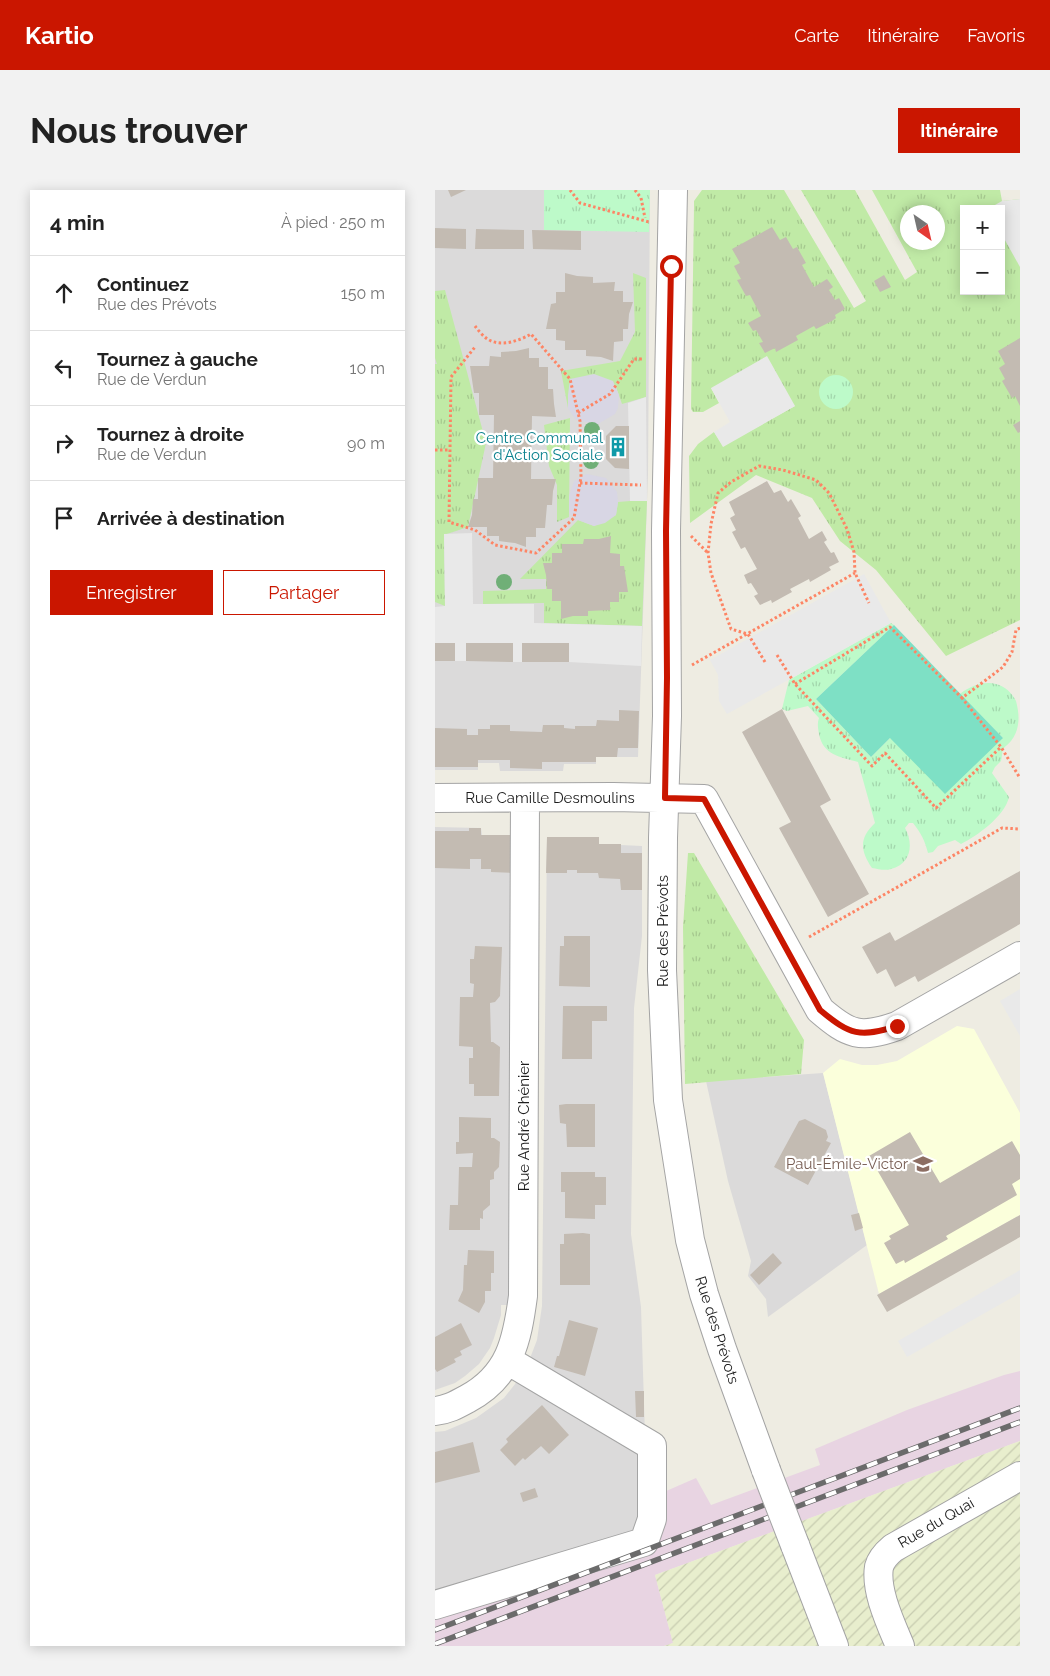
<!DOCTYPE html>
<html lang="fr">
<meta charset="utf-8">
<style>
:root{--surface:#fff;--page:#f2f2f2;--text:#222;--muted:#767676;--line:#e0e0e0;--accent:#ca1600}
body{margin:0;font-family:Raleway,sans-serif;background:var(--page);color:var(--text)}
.controls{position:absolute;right:15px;top:15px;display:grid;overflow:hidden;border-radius:0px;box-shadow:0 2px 12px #0003}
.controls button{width:45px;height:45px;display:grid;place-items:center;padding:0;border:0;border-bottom:1px solid var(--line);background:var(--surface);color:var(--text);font:25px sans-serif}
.compass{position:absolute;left:465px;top:15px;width:45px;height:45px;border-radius:50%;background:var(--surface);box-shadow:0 2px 12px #0003;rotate:146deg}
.stop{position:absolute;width:15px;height:15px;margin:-11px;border:4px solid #ca1600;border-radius:50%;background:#fff}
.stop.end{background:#ca1600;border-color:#fff;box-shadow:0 1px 5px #0008}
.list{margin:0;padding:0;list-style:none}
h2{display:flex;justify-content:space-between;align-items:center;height:65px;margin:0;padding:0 20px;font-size:21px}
h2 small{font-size:16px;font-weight:400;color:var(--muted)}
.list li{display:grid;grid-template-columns:32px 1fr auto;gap:15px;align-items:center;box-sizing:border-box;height:75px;padding:0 20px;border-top:1px solid var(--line)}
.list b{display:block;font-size:19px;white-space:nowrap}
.list p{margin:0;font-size:16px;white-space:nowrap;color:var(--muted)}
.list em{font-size:16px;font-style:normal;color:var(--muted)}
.actions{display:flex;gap:10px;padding:15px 20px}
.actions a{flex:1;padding:11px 0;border:1px solid var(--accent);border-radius:0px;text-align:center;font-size:18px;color:var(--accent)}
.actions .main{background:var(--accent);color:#fff}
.icon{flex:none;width:28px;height:28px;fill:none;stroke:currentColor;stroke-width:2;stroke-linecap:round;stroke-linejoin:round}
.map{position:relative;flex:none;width:585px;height:1456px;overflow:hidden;border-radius:0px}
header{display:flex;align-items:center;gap:30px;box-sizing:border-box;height:70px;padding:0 25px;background:var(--accent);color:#fff}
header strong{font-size:24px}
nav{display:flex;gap:28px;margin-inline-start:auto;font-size:18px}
.intro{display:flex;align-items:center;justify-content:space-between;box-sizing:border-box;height:120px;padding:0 30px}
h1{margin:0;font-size:35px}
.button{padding:12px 22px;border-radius:0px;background:var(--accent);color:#fff;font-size:18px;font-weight:700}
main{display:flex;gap:30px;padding:0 30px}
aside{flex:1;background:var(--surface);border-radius:0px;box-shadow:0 2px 12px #0003}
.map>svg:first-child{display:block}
.residential{fill:#dbdada}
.industrial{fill:#e8d4e2}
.education{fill:#fbffdb}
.farmland{fill:url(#farmland-furrows)}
.grass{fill:url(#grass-tufts);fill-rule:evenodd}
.park{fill:url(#park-tufts)}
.pitch{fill:#7ee0c5}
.parking{fill:#e9e9e9}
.plaza{fill:#d8d6e4}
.building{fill:#c3bbb2}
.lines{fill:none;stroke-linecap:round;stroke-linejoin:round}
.minor-casing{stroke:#a4a4a4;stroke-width:30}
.path{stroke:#fd8565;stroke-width:3;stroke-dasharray:2.5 2.5;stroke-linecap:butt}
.minor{stroke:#fff;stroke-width:28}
.rail-casing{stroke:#6b6b6b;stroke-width:5.5}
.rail{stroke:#fff;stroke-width:4;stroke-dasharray:11;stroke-linecap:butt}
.minor-bridge-casing{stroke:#a4a4a4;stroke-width:30;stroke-linecap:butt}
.minor-bridge{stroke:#fff;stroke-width:28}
.tree{fill:#70af77}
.route{stroke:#ca1600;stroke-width:6}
.labels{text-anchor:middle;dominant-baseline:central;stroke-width:4.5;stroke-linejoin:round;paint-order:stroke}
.culture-label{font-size:15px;fill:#0d838f;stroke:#fff;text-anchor:end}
.street-label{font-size:15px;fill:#1d1d1d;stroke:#fff}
.education-label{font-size:15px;fill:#785e54;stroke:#fff;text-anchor:end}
</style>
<header>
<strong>Kartio</strong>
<nav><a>Carte</a><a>Itinéraire</a><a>Favoris</a></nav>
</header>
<div class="intro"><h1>Nous trouver</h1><a class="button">Itinéraire</a></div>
<main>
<aside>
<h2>4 min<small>À pied · 250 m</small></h2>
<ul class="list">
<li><svg class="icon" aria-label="ahead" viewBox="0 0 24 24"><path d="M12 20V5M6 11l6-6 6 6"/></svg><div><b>Continuez</b><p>Rue des Prévots</p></div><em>150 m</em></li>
<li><svg class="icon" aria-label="left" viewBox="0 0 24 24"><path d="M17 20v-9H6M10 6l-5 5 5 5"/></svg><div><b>Tournez à gauche</b><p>Rue de Verdun</p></div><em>10 m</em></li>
<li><svg class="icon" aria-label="right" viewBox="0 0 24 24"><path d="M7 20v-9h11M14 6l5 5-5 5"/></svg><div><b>Tournez à droite</b><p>Rue de Verdun</p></div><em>90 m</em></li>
<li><svg class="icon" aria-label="arrive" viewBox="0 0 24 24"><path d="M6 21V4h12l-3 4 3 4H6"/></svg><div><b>Arrivée à destination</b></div></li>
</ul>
<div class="actions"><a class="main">Enregistrer</a><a>Partager</a></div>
</aside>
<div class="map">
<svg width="585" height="1456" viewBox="0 0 585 1456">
<defs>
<pattern id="farmland-furrows" width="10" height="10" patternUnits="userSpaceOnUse" patternTransform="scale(1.25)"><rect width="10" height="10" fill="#e8eecd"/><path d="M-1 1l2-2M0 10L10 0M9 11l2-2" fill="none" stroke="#c7ccb0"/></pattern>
<pattern id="grass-tufts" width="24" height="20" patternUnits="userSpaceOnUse" patternTransform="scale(1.25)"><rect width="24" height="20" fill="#c0eaa6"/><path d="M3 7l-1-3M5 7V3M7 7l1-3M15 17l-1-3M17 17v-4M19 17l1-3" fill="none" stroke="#a5c88e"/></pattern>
<pattern id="park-tufts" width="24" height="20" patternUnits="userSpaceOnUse" patternTransform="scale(1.25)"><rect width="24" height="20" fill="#bdfac9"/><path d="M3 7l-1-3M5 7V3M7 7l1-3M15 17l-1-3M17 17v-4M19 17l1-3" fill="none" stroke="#a2d6ac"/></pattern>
</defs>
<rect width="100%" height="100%" fill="#eeece2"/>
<path class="residential" d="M0,0H215L213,284L203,567H161V574H129L128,581H65L64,573H43V580H0Z
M0,637L46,638L47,645H78L79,1115H66V1125L59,1148L55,1158L44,1174L30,1186L20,1193L0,1200Z
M112,647H164V654L207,656V746L199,818L196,1044L206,1117L210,1246L92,1176L102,1150L107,1116Z
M388,883L432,1055L333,1127L331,1109L313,1086L316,1071L293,991L271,891Z
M87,1185L210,1259L212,1315L200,1345L0,1407V1242L10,1241L41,1228L69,1208Z"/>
<path class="industrial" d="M585,1181V1251L220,1385L238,1453L229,1456H0V1407L200,1345L222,1305L261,1288L276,1315L385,1275L380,1259L472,1220L569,1185Z"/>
<path class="education" d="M522,836L539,839L585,923V1025L444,1104L388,883L405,869L427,875H442L462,871Z"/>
<path class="farmland" d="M585,1251V1456H229L238,1453L220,1385Z"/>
<path class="grass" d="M267,0H349L419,118L431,111L366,0H420L470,90L482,82L437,0H565L567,11L585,9V430L511,466L441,380L405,351L377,308L321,285L255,333L254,266L263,254L279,242L288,256L360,216L276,198L284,213L268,222H258L256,219L259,17V11ZM529,19H566V101H529ZM472,22H502V52H472Z
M198,83L211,88V207L187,214L181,197L133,205V218L126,181L185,171L200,142Z
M10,100L51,253L33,337L9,345L10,416L0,412V174H2L0,168V101Z
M135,228L134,327L122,332V295L114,276L109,235Z
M195,311H212L207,436L109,433V413L48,414V401L111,399V389H85L143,330L159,336L181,325L183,312Z
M253,663H259L369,850L366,884L250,894L248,737Z"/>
<path class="park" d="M109,0H215L214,42L109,40Z
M384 202a17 17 0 1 1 34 0a17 17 0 1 1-34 0Z
M456,433L459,435L381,509L436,567L455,548H568L525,504C535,496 549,491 561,494C570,496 577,503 581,511C585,526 585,539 576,551C574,554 570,556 568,559C567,562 567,568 566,571L560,577L557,583L574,607C570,626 542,646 526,654L520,650L503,656L498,662L493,663C490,651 486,643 478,633H474L470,638C479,654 476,674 456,679C450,681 443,679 437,678C425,660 424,648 440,633L423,572C405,567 388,565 384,544C383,538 382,533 384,528L373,516L352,521L347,519L354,490Z"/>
<path class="pitch" d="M459,435L568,548L510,604L455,548L436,567L381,509Z"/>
<path class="parking" d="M585,9V77L566,43V19H553L567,11Z
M332,166L360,216L288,257L279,242L295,232L276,198Z
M211,207L212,311H195L193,213Z
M37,343L38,414H99V433L207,436L206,476L134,472V453H88L87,472H78L31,453V471H20V453H0V417L10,416L9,344Z
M429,384L456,433L292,524L284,511L283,485L275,470Z
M585,799V846L565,811Z
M585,1080V1103L472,1167L463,1151Z"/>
<path class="plaza" d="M159,184L178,191L184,205L183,218L180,224L163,234L141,230L133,218V205L135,189Z
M152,284L171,288L182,302L183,312L181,325L170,333L159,336L143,330L134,323V306L139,291Z"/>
<path class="building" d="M13,0H31L16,7Z
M337,37L345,50L351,47L358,59L362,57L371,73L367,75L379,97L392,89L398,97L394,100L400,110L404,108L410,119L400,125L401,128L397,131L381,139L379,136L361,146L363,150L341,162L340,158L330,163L324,153L328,152L321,140L318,141L313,133L326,126L315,105L311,106L302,90L306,89L299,76L305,73L297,59Z
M0,38L31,39V59L0,58Z
M41,39L89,40V59H40Z
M97,40L146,41V60L98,59Z
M130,83L142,86L158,87V93L180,92L179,101H188V112H198L194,124L193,139H188V151L179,152L178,171L166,167L151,166V160H130V151L121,150V139H111L116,114L121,113V102H130Z
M449,85L456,97L445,102L439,91Z
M585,148V216L580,206L577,208L567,191L570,189L564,178L570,174L563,161Z
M94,158V168H104V177H113V199H118L119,214L121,227L97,226L96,289H121L118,301L117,315H112L110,338H101V347H91V357L80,353L64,351V346H52V337H33L37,325L38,309H43V288H58L59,225H44V203H39L35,176H54L55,166L66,167V162L81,161Z
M585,231V242L583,243L578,235Z
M181,236H194V279L180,278L171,269V246Z
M332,291L339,303L346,300L353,312L356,309L366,326L363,328L374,349L387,341L392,350L389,352L396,363L399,362L404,372L394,377L396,380L375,392L374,389L355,399L357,402L337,413L336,410L325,415L319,406L323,404L316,393L313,394L309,385L322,379L310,357L306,359L297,342L301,340L295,328L300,325L294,312Z
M176,346L175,363L185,364V376H189L193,402H184V412H175V420L153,421V426H138L126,429V411H117V399H112L111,385L108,373H117V363H127V354H148L149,349H164Z
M0,453H20V471H0Z
M31,453H78V472L31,471Z
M87,453H134V472H87Z
M347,519L396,610L385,616L434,704L393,727L344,638L356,632L307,542Z
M184,520L204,521L203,558H183L182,567H161V572H107V579L75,578V570H43V577H0V538L32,539V545H43V539H55V535H75V541L107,542L108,535H129V538L140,539V536H161L162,530L184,531Z
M34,638H46V645H78V683L56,682V679H46V669H35V679L0,678V641H34Z
M112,647H164V654H186V663H207V700H186L185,689L164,688L163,683H142V680H132V683H111Z
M585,681V734L483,792L480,786L460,797L451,779L442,784L427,757L455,742L460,751Z
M129,746H155V797L124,796L125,756H129Z
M40,756L67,757L65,806L60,812L55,813L56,852H58L65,857L64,906H39V894H34V868H38V857L24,856L25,807H38L39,794L35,793V769H39Z
M128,816H172V831H157V869H127Z
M131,914H160V957H132L131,934L125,933L124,915Z
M24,927L56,928V948H59L65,952L64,977L59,982V989L55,990V1015L48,1021V1029L45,1028V1040H14L15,1015H23L24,977H37L38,963L21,964V952H24Z
M370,929L391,940L393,947L391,951L396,953L373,995L339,977L364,931Z
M475,942L505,993L577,951L585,965V989L577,994L582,1005L511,1046L513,1049L470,1073L469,1070L461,1074L449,1053L456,1049L454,1046L474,1035L434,966Z
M126,982H160V987H171V1015H160V1029L130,1028V1002H126Z
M424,1023L428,1038L420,1041L416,1025Z
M585,1025V1047L452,1122L442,1105Z
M148,1043L155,1044V1095H125V1054H129V1044Z
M33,1060L59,1061V1083H56V1101H50V1112L44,1123L23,1111L28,1100L29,1075H32Z
M338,1063L347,1073L324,1095L315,1085Z
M134,1130L163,1138L150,1186L119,1177L122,1166H124Z
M26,1133L37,1155L25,1161L27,1165L19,1169L21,1172L2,1182L0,1179V1147Z
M200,1201H209V1227H201Z
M107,1215L134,1245L114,1264L106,1256L90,1270L88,1268L80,1276L65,1260L73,1252L71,1249Z
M38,1252L45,1282L0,1293V1262Z
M100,1298L103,1307L88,1312L85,1303Z"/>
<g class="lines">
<defs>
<path id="minor" d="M238,0L231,341L232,526L228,648L227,780L233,910L255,1050L269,1104L287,1159L331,1280
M0,608L178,607L269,609L385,820C414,845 425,849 462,836L585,766
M0,1221C12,1220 21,1215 32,1209C75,1186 82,1151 88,1106L90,608
M360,1355L399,1456
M0,1415L209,1352L217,1329V1256L72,1170
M465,1456C456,1434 440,1401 444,1377C446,1369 452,1363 458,1358L585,1286"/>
</defs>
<use href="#minor" class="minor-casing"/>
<path class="path" d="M135,0L145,13L214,32
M200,0L206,8L210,28
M40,136C43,140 47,145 51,148C64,158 84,151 96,144L135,189L145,231L146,287L139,328L101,363L60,355L40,340L14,332L16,187L40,157
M143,223L175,204L199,169H209
M0,260H15
M145,293L206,295
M256,346L273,363
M585,438L581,440L577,462L568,477L527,508L566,557L585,588
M342,465L360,494L437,576L450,563L501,618L566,557
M330,472L313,444L296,439L276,383L273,363L276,334L283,303L296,292L324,276L348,280L381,290L394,303L412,339L419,362L420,383L434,413
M257,475L420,383
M360,494L455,437L527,508
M374,747L567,638L585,639"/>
<use href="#minor" class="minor"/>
<defs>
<path id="rail" d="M0,1440L585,1218
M0,1454L585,1232"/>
</defs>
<use href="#rail" class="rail-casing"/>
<use href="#rail" class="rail"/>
<defs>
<path id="minor-bridge" d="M331,1280L360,1355"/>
</defs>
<use href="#minor-bridge" class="minor-bridge-casing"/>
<use href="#minor-bridge" class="minor-bridge"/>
</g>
<g class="tree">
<circle cx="157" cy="240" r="8"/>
<circle cx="156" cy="271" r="8"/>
<circle cx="69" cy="392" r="8"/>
</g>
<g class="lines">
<path class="route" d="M236,76L231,341L232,488L230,608L269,609L385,820C415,845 425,848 462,836"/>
</g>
<defs>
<symbol id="building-bare" viewBox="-9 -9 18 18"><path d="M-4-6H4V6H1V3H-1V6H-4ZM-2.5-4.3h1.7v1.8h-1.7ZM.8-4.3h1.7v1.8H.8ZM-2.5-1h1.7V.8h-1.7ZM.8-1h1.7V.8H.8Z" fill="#0f9aa8" stroke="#fff" stroke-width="2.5" paint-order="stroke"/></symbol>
<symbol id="school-bare" viewBox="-9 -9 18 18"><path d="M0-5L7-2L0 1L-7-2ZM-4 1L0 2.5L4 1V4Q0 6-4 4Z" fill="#8d6e63" stroke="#fff" stroke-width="2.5" paint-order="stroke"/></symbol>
</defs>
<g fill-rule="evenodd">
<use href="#building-bare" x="169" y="243" width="28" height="28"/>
<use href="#school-bare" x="474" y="960" width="28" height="28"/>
</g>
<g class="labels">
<g class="culture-label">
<text x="168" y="248">Centre Communal<tspan x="168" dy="17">d'Action Sociale</tspan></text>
</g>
<g class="street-label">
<text x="115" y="608">Rue Camille Desmoulins</text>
<text transform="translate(228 741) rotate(-90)">Rue des Prévots</text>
<text transform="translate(89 936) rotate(-90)">Rue André Chénier</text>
<text transform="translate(282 1140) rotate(72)">Rue des Prévots</text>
<text transform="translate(501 1333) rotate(-30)">Rue du Quai</text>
</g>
<g class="education-label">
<text x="473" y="974">Paul-Émile-Victor</text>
</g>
</g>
</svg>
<div class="controls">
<button>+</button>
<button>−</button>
</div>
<svg class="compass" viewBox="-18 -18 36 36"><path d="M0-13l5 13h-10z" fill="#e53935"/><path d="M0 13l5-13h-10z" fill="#767676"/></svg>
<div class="stop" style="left:236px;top:76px"></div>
<div class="stop end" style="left:462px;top:836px"></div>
</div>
</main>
